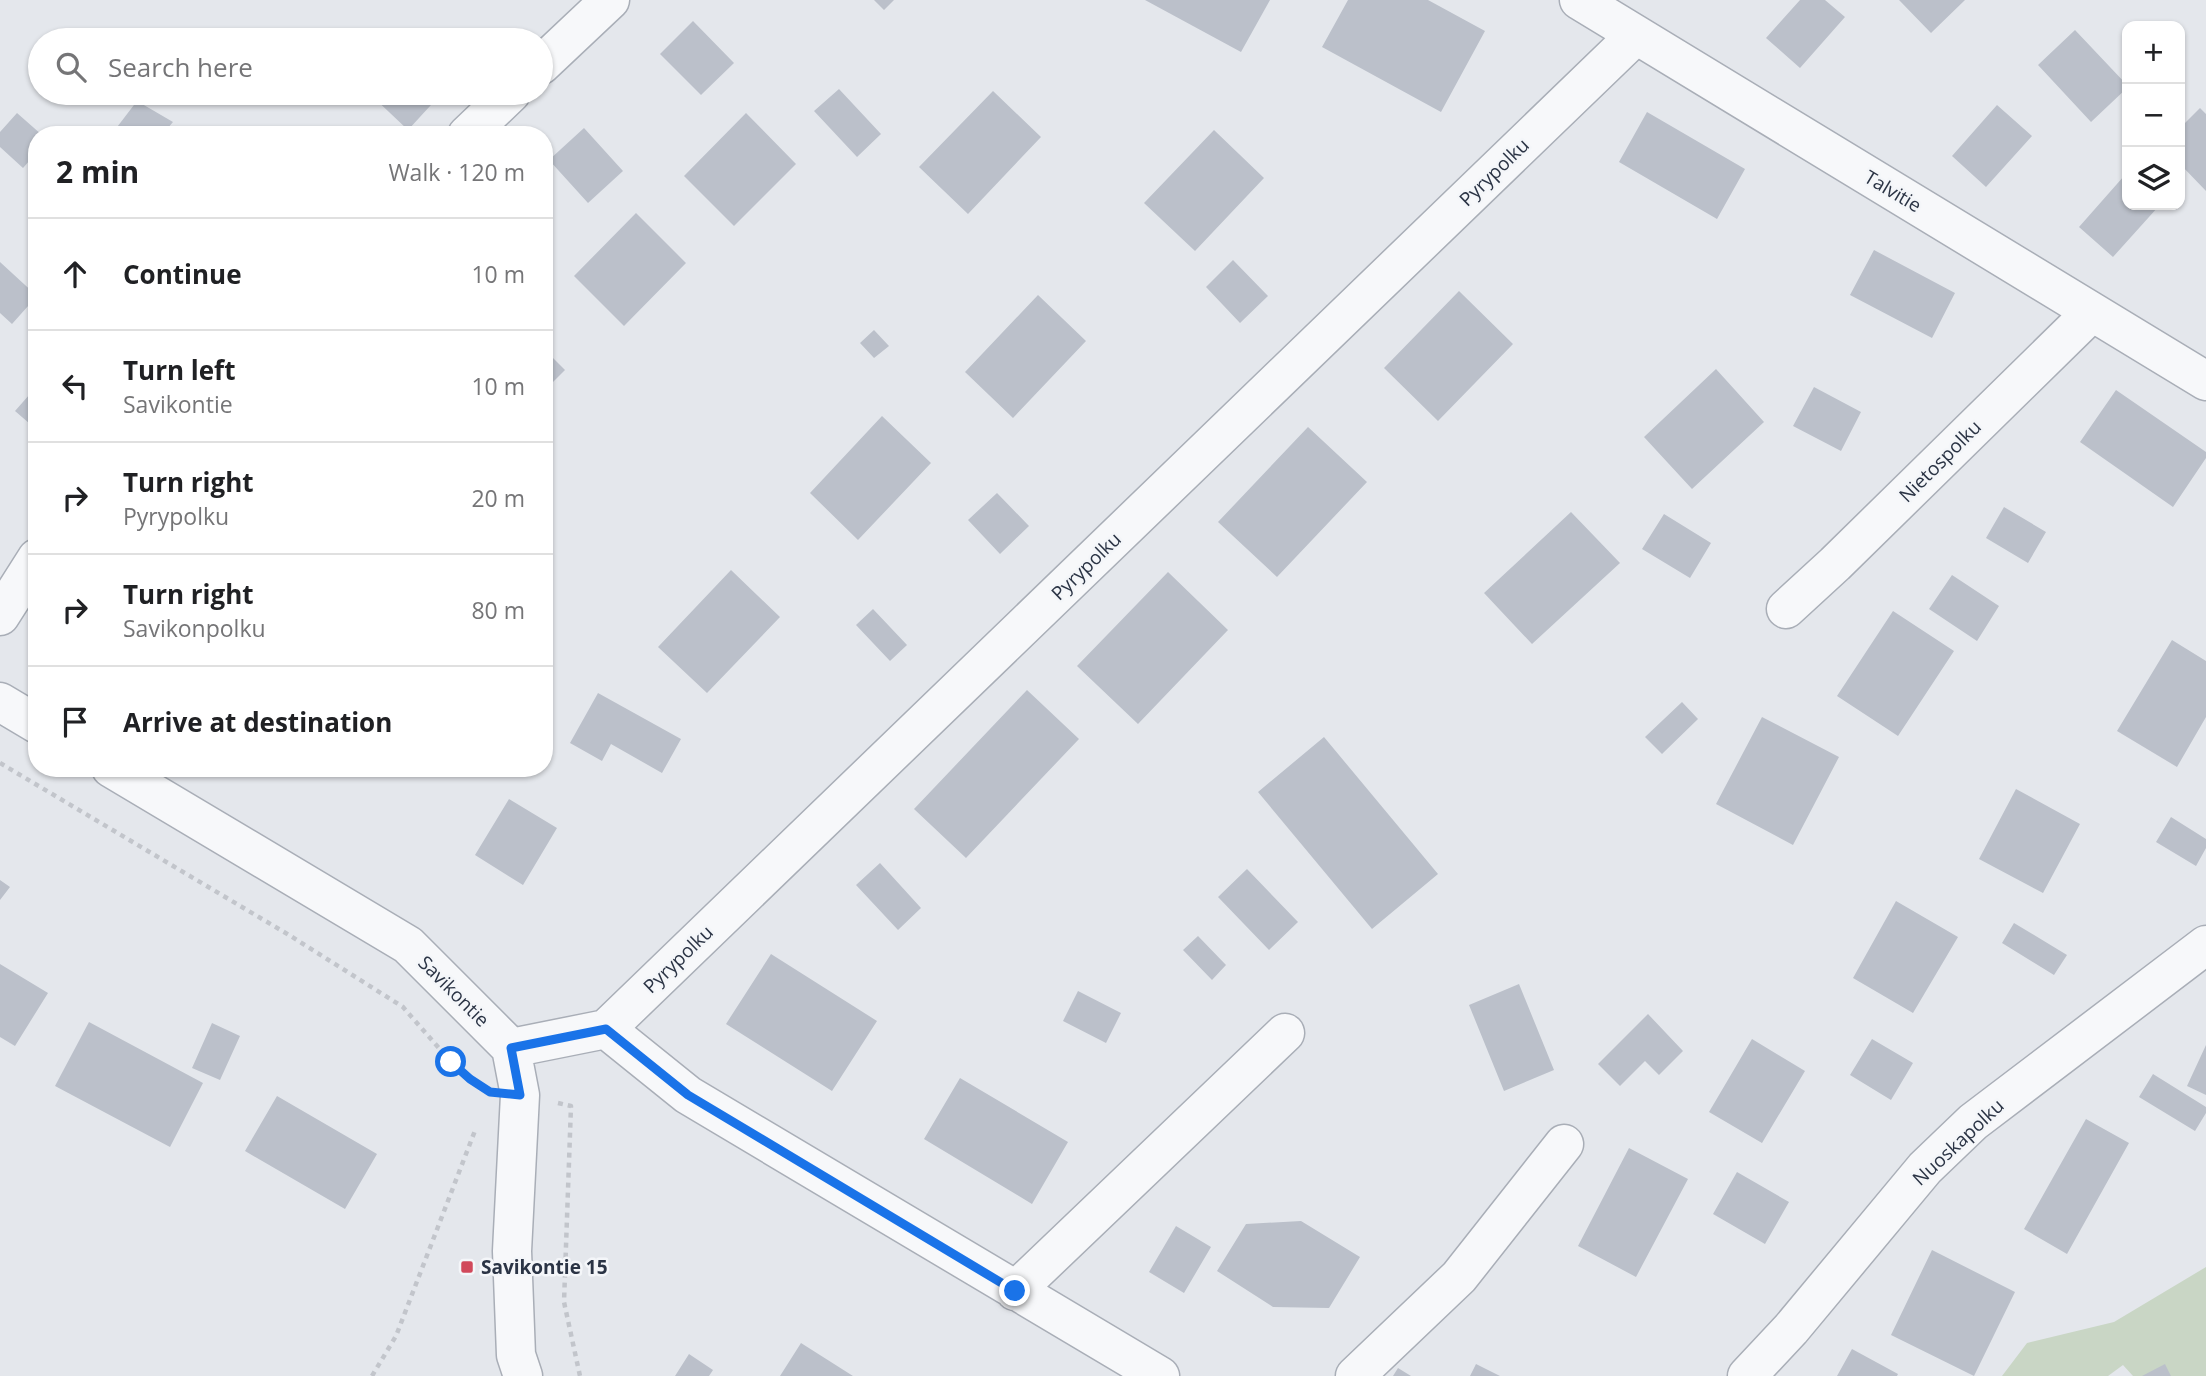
<!DOCTYPE html>
<meta charset="utf-8">
<style>
:root{--surface:#fff;--page:#f6f6f6;--text:#202124;--muted:#757577;--line:#e0e0e0}
body{margin:0;font-family:"Open Sans",sans-serif;background:var(--page);color:var(--text)}
.controls{position:absolute;right:21px;top:21px;display:grid;overflow:hidden;border-radius:14px;box-shadow:0 2px 5px #0004}
.controls button{width:63px;height:63px;display:grid;place-items:center;padding:0;border:0;border-bottom:2px solid var(--line);background:var(--surface);color:var(--text);font:35px sans-serif}
.stop{position:absolute;width:21px;height:21px;margin:-16px;border:5px solid #1a73e8;border-radius:50%;background:#fff}
.stop.end{background:#1a73e8;border-color:#fff;box-shadow:0 2px 7px #0008}
.list{margin:0;padding:0;list-style:none}
h2{display:flex;justify-content:space-between;align-items:center;height:91px;margin:0;padding:0 28px;font-size:30px}
h2 small{font-size:23px;font-weight:400;color:var(--muted)}
.list li{display:grid;grid-template-columns:46px 1fr auto;gap:21px;align-items:center;box-sizing:border-box;height:112px;padding:0 28px;border-top:2px solid var(--line)}
.list b{display:block;font-size:26px;white-space:nowrap}
.list p{margin:0;font-size:23px;white-space:nowrap;color:var(--muted)}
.list em{font-size:23px;font-style:normal;color:var(--muted)}
.icon{flex:none;width:38px;height:38px;fill:none;stroke:currentColor;stroke-width:2;stroke-linecap:round;stroke-linejoin:round}
.map{position:relative;flex:none;width:2206px;height:1376px;overflow:hidden}
.search{position:absolute;background:var(--surface);box-shadow:0 2px 5px #0004;left:28px;top:28px;width:525px;height:77px;display:flex;align-items:center;gap:18px;box-sizing:border-box;padding:0 24px;border-radius:38px;color:var(--muted);font-size:26px}
.panel{position:absolute;background:var(--surface);box-shadow:0 2px 5px #0004;left:28px;top:126px;width:525px;height:651px;border-radius:28px}
.map>svg:first-child{display:block}
.green{fill:#c9d6c5}
.building{fill:#bbc0ca}
.lines{fill:none;stroke-linecap:round;stroke-linejoin:round}
.minor-casing{stroke:#a9aeb7;stroke-width:41}
.path{stroke:#c2c5cb;stroke-width:4.5;stroke-dasharray:5 5;stroke-linecap:butt}
.minor{stroke:#f7f8fa;stroke-width:38}
.route{stroke:#1a73e8;stroke-width:9}
.poi-dot{fill:#d1495b;stroke:#f4f6f9;stroke-width:2.5}
.labels{text-anchor:middle;dominant-baseline:central;stroke-width:5;stroke-linejoin:round;paint-order:stroke}
.street-label{font-size:19px;fill:#2b3445;stroke:#f4f6f9}
.poi-label{font-size:19px;font-weight:bold;fill:#2b3445;stroke:#f4f6f9;text-anchor:start}
</style>
<div class="map">
<svg width="2206" height="1376" viewBox="0 0 2206 1376">
<rect width="100%" height="100%" fill="#e4e7ec"/>
<path class="green" d="M2206,1267V1376H2133L2123,1365L2108,1376H2002L2027,1343L2114,1322Z"/>
<path class="building" d="M874,0H894L884,10Z
M1145,0H1270L1241,52Z
M1348,0H1428L1485,31L1441,112L1322,47Z
M1800,0H1825L1845,17L1800,68L1766,38Z
M1899,0H1965L1931,33Z
M693,21L734,63L701,95L660,54Z
M2075,30L2127,85V88L2091,122L2038,65Z
M839,89L881,134L857,157L814,111Z
M993,91L1041,137L968,214L919,167Z
M373,93H442L408,130L371,95Z
M137,101L173,122L162,135H111Z
M1997,105L2032,136L1986,187L1952,156Z
M2200,108L2206,114V191L2180,164V128Z
M1647,112L1745,169L1717,219L1619,162Z
M17,113L42,135H37V152L23,168L0,147V132Z
M746,113L796,164L734,226L684,176Z
M584,128L623,171L588,203L549,160Z
M1214,130L1264,178L1195,251L1144,203Z
M2124,176L2127,179V205H2156L2158,207L2113,257L2079,227Z
M636,213L686,263L624,326L574,276Z
M1874,250L1955,293L1932,338L1850,295Z
M1233,260L1268,296L1240,323L1206,287Z
M0,262L37,296L12,324L0,313Z
M1459,291L1513,344L1438,421L1384,368Z
M1038,295L1086,341L1013,418L965,372Z
M874,330L889,346L874,358L860,343Z
M544,349L565,370L544,391Z
M1716,369L1764,422L1692,489L1644,437Z
M37,386V430L15,411Z
M1814,387L1861,412L1841,451L1793,426Z
M2116,390L2206,452V458L2173,507L2080,442Z
M882,416L931,463L858,540L810,493Z
M1308,427L1367,482L1277,577L1218,522Z
M997,493L1029,526L1000,554L968,520Z
M2004,507L2046,532L2028,563L1986,538Z
M1571,512L1620,563L1532,644L1484,593Z
M1664,514L1711,543L1690,578L1642,549Z
M731,570L780,617L707,693L658,647Z
M1168,572L1228,630L1138,724L1077,666Z
M1952,575L1999,606L1977,641L1929,609Z
M873,609L907,645L890,661L856,625Z
M1893,611L1954,651L1898,736L1837,696Z
M2172,640L2206,661V717L2177,767L2117,731Z
M1027,690L1079,739L966,858L914,809Z
M598,693L681,739L662,773L611,744L602,761L570,743Z
M1682,702L1698,719L1662,754L1645,737Z
M1762,717L1839,757L1793,845L1716,804Z
M1324,737L1438,874L1372,929L1258,792Z
M2016,789L2080,824L2043,893L1979,859Z
M509,799L557,828L523,885L475,855Z
M2171,817L2206,839V848L2196,866L2156,842Z
M880,863L921,908L898,930L856,885Z
M1247,869L1298,922L1269,950L1218,897Z
M0,880L10,887L0,900Z
M1896,901L1958,937L1913,1013L1853,978Z
M2014,923L2067,955L2054,975L2002,943Z
M1198,936L1226,965L1212,980L1183,950Z
M771,954L877,1021L832,1091L726,1024Z
M0,964L48,993L15,1046L0,1037Z
M1519,984L1554,1070L1504,1091L1469,1005Z
M1078,991L1121,1013L1106,1043L1063,1021Z
M1648,1014L1683,1051L1659,1075L1645,1061L1620,1086L1598,1064Z
M89,1022L203,1083L170,1147L55,1086Z
M212,1023L240,1036L220,1080L192,1068Z
M1752,1039L1805,1071L1762,1143L1709,1112Z
M1872,1039L1913,1063L1891,1100L1850,1075Z
M2206,1045V1095L2187,1086Z
M2153,1074L2206,1107V1113L2195,1131L2139,1097Z
M960,1078L1068,1142L1032,1204L924,1139Z
M277,1096L377,1154L345,1209L245,1151Z
M2086,1119L2129,1143L2067,1254L2024,1229Z
M1629,1148L1688,1179L1636,1277L1578,1246Z
M1737,1172L1789,1202L1765,1244L1713,1214Z
M1301,1221L1360,1257L1329,1308L1273,1307L1217,1271L1246,1224Z
M1176,1226L1211,1247L1184,1293L1149,1272Z
M1932,1250L2015,1292L1974,1376L1891,1335Z
M801,1343L853,1376H780Z
M1852,1349L1898,1374L1897,1376H1837Z
M689,1354L713,1370L709,1376H675Z
M1476,1364L1500,1376H1470Z
M2165,1364L2171,1376H2142Z
M1398,1368L1411,1376H1393Z"/>
<g class="lines">
<defs>
<path id="minor" d="M1579,0L2206,381
M541,65L610,0
M467,135L511,93
M1786,609L1835,564L2092,312
M0,616L37,558
M0,702L37,724
M111,768L408,945L511,1048L520,1095L512,1251L516,1355L523,1376
M606,1029L688,1095L1160,1376
M511,1048L606,1029L1636,35
M1015,1291L1285,1033
M1355,1376L1459,1277L1564,1144
M1747,1376L1791,1329L1925,1168L1973,1122L2206,945"/>
</defs>
<use href="#minor" class="minor-casing"/>
<path class="path" d="M0,763L289,935L403,1007L451,1062L475,1083
M558,1103L571,1106L564,1302L580,1376
M372,1376L396,1336L476,1128"/>
<use href="#minor" class="minor"/>
</g>
<g class="lines">
<path class="route" d="M451,1062L470,1079L490,1092L520,1095L511,1048L606,1029L688,1095L1015,1291"/>
</g>
<rect class="poi-dot" x="460" y="1260" width="14" height="14" rx="3.5"/>
<g class="labels">
<g class="street-label">
<text transform="translate(1494 172) rotate(-44)">Pyrypolku</text>
<text transform="translate(1893 191) rotate(31)">Talvitie</text>
<text transform="translate(1940 461) rotate(-45)">Nietospolku</text>
<text transform="translate(1086 566) rotate(-44)">Pyrypolku</text>
<text transform="translate(678 959) rotate(-44)">Pyrypolku</text>
<text transform="translate(454 991) rotate(45)">Savikontie</text>
<text transform="translate(1958 1142) rotate(-43)">Nuoskapolku</text>
</g>
<g class="poi-label">
<text x="481" y="1267">Savikontie 15</text>
</g>
</g>
</svg>
<div class="controls">
<button>+</button>
<button>−</button>
<button><svg class="icon" aria-label="layers" viewBox="0 0 24 24"><path d="M12 4l9 5-9 5-9-5zM3 14l9 5 9-5"/></svg></button>
</div>
<div class="stop" style="left:451px;top:1062px"></div>
<div class="stop end" style="left:1015px;top:1291px"></div>
<div class="search"><svg class="icon" aria-label="search" viewBox="0 0 24 24"><circle cx="10" cy="10" r="6"/><path d="M15 15l6 6"/></svg>Search here</div>
<section class="panel">
<h2>2 min<small>Walk · 120 m</small></h2>
<ul class="list">
<li><svg class="icon" aria-label="ahead" viewBox="0 0 24 24"><path d="M12 20V5M6 11l6-6 6 6"/></svg><div><b>Continue</b></div><em>10 m</em></li>
<li><svg class="icon" aria-label="left" viewBox="0 0 24 24"><path d="M17 20v-9H6M10 6l-5 5 5 5"/></svg><div><b>Turn left</b><p>Savikontie</p></div><em>10 m</em></li>
<li><svg class="icon" aria-label="right" viewBox="0 0 24 24"><path d="M7 20v-9h11M14 6l5 5-5 5"/></svg><div><b>Turn right</b><p>Pyrypolku</p></div><em>20 m</em></li>
<li><svg class="icon" aria-label="right" viewBox="0 0 24 24"><path d="M7 20v-9h11M14 6l5 5-5 5"/></svg><div><b>Turn right</b><p>Savikonpolku</p></div><em>80 m</em></li>
<li><svg class="icon" aria-label="arrive" viewBox="0 0 24 24"><path d="M6 21V4h12l-3 4 3 4H6"/></svg><div><b>Arrive at destination</b></div></li>
</ul>
</section>
</div>
